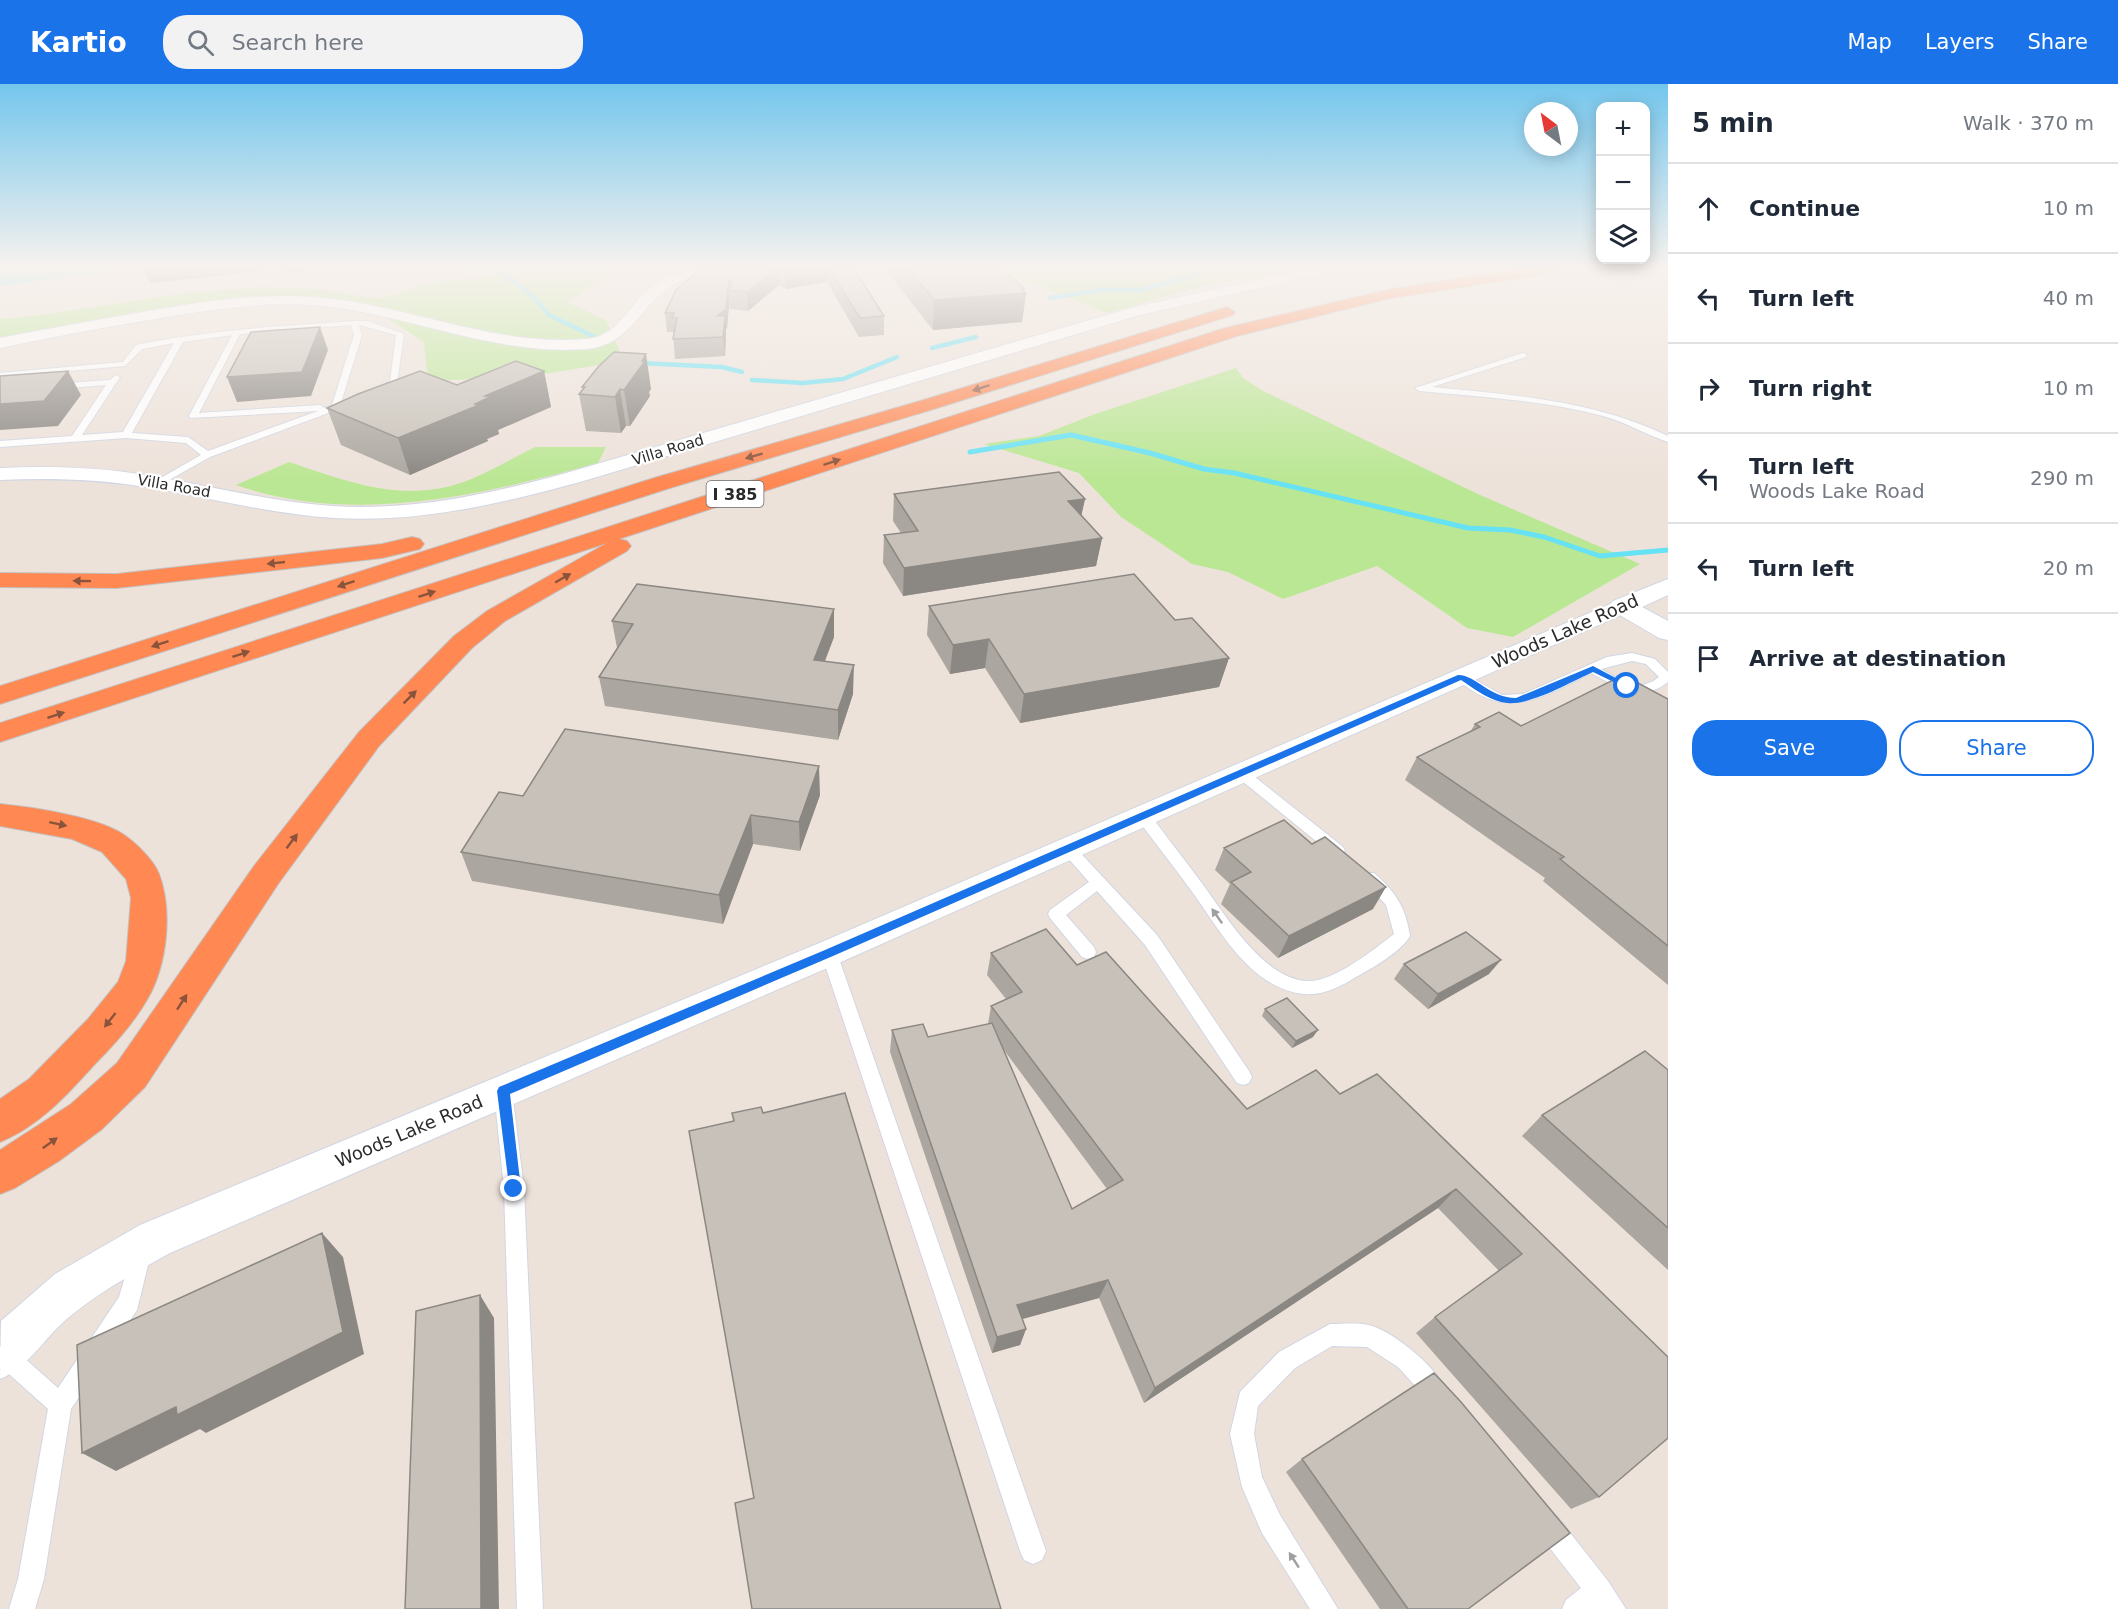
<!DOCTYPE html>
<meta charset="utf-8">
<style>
:root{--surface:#fff;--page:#f2f2f3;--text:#1f2937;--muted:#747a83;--line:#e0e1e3;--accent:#1a73e8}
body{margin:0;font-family:"DejaVu Sans",sans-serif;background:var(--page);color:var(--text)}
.controls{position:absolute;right:18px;top:18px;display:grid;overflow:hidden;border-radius:12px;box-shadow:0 3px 15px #0003}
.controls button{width:54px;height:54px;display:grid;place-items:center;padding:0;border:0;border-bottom:2px solid var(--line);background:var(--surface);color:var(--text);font:30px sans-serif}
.compass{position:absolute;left:1524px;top:18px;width:54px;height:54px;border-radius:50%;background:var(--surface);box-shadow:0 3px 15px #0003;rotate:328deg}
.stop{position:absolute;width:18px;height:18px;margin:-14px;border:4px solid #1a73e8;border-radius:50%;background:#fff}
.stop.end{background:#1a73e8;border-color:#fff;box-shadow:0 2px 6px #0008}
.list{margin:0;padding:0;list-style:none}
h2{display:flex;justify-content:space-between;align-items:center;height:78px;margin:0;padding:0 24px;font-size:26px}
h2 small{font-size:20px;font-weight:400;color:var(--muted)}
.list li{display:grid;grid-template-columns:39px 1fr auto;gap:18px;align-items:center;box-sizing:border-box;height:90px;padding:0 24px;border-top:2px solid var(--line)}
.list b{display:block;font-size:22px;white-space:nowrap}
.list p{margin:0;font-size:20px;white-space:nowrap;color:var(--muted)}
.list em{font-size:20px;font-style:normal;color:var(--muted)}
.actions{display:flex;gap:12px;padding:18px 24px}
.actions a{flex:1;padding:14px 0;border:2px solid var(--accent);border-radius:24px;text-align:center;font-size:21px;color:var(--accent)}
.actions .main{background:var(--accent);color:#fff}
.icon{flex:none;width:33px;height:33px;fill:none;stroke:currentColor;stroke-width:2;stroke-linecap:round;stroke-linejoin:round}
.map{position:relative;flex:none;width:1668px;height:1525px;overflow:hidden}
header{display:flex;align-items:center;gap:36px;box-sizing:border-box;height:84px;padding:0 30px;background:var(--accent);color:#fff}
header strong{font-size:28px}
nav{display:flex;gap:33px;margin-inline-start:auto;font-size:21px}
.search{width:420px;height:54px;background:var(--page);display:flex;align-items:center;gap:15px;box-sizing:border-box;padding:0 21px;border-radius:24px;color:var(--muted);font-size:22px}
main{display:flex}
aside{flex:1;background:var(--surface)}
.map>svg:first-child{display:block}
.green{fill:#bae793}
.water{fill:#67e2f5}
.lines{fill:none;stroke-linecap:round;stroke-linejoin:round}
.stream-far1{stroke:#67e2f5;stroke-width:4.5}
.stream{stroke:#67e2f5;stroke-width:5}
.lane-casing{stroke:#d0d6e3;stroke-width:2}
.street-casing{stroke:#d0d6e3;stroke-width:2}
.secondary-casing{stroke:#d0d6e3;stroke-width:2}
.highway-casing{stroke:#c3c3c3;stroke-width:2}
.lane{fill:#fff;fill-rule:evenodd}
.street{fill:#fff;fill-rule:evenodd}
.secondary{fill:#fff;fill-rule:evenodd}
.highway{fill:#ff8853;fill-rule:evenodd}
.wall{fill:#aba69f;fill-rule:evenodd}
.shaded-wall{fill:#8b8782}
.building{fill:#c7c1b9;stroke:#8b8782;stroke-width:1.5}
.oneway{fill:#8a543c}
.oneway2{fill:#9f9f9f}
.route{fill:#1a73e8}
.labels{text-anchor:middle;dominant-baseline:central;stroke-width:4.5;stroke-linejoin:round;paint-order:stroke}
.far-street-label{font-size:15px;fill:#2a2a2a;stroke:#fff}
.shield{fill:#fff;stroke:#6a6a6a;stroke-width:1.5}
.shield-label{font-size:16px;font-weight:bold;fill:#2a2a2a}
.street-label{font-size:18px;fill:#2a2a2a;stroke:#fff}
</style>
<header>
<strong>Kartio</strong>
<div class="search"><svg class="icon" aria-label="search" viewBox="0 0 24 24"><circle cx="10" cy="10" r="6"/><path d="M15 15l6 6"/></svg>Search here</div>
<nav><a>Map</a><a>Layers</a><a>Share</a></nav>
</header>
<main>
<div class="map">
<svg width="1668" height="1525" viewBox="0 0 1668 1525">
<rect width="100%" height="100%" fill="#ede2da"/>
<path class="green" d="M508,185H619L567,218L606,236L624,277L525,293L428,297L424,258L361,218L320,214L272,213L0,255V235L42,231L186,209L263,203L316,205L381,215L436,197L485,192Z
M997,185H1299L1214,199L1107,229Z
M1236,284L1243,294L1263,307L1480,411L1640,480L1513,553L1467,544L1377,482L1283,515L1228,488L1192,480L1121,433L1079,389L984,360L1039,352L1095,330Z
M535,363H606L598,379C481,411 355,442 236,401L289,378C349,398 405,421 469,396C491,387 513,374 535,363Z"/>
<path class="water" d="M0,185H125L0,202Z"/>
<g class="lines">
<path class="stream-far1" d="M469,185L496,186L509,193L534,214L549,231L595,253
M1050,214L1101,206H1140L1189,193L1202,185
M932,264L976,253
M639,279L722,283L742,288
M752,296L803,299L843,295L897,273"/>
<path class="stream" d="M970,368L1071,351L1150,369L1204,385L1234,389L1468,444L1510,446L1544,453L1600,472L1668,466"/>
<defs>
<path id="lane" d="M354,237H368L404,250L397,300L382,308L375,306L390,297L396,251L359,241L362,251L339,325L210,373L160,401L152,399L201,371L186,359L126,354L0,363V357L72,352L106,301L57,305L54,304V300L110,296L116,291L120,293L82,351L123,348L174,259L142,265L125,282L0,293V289L123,278L136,261C208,246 281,242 354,237ZM351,241L354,251L332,321L324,324L320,321L199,329L240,250ZM232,251L189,332L190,334L318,327L208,367L188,353L132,349L183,258Z
M1523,269L1527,271L1526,273L1432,303C1513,311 1593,316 1668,352V358C1646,351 1626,338 1603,332C1543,316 1481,313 1419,307L1415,304Z
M1632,569L1655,575L1668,588V598C1642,619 1616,603 1591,589C1552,608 1515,634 1473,607C1467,603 1460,599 1455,593L1457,590H1465L1502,611L1523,610L1607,573ZM1632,577L1646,580L1659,593C1638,610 1621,596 1601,585Z
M1241,684L1246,686L1342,762L1345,766L1342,770H1332L1236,692L1234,689L1236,686Z
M1143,727L1148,728C1166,752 1184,775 1201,798C1225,830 1262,894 1306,897C1333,899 1373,866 1394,850L1386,821L1364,797L1361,793L1364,789H1374C1396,808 1406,824 1410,852C1402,867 1371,885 1356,893C1342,902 1322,912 1305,910C1251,905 1221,848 1193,809C1175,784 1156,760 1138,736L1136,732L1138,728Z
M1068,760L1073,761L1157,851L1249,987L1252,993L1249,999L1243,1001L1237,999L1145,861L1097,807L1066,831L1094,863L1096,868L1094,873L1088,875L1082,873L1050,834L1048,830L1050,826L1089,798L1060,765L1063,761Z
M829,862L835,864L837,869L1046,1467L1042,1476L1033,1480L1024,1476L1020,1467L821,869L823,864Z
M503,999L510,1001L512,1007L524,1105L543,1525H517L504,1105L494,1007L496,1001Z
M141,1159L148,1162L151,1169L137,1226L71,1325L44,1495L35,1525H9L18,1495L48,1325L0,1282V1263L5,1261L13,1264L58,1304L119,1213L134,1162Z
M1330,1240C1343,1240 1360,1238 1372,1242C1397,1250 1438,1285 1448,1309L1445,1317L1437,1320L1429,1317L1398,1283L1367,1263L1332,1262L1295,1284L1258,1322L1254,1350L1262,1393L1280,1431L1338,1525H1310L1262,1449L1242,1403L1230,1350L1240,1308L1279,1268Z
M1547,1428L1556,1431L1608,1497L1626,1525H1562L1566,1516L1581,1504L1538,1449L1535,1440L1538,1431Z"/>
<path id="street" d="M692,185H720L718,188C701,192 685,192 671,202C638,224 631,261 586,265C496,272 411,231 323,222C263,216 202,227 143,237C95,245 47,254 0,264V254C47,245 95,236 143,228C202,218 262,208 323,214C411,222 496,263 586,255C617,253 629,221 651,203C663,193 677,188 692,185Z
M1307,185H1330L1323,189L1140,231L580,398C500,420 418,439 334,434C270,430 208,413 145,403C97,395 49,394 0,396V384C49,382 97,383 145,391C208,401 270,418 333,422C413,427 490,410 566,389L1131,224Z
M1622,515L1630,517L1634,522L1630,527L841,878L170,1169C134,1189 99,1208 68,1234C45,1253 28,1284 0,1295L1,1237L55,1190L140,1141L817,860Z"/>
<path id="secondary" d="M1668,495V511L1642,523L1668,537V556L1659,554L1613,527L1609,522L1613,517Z"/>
<path id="highway" d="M1519,185H1560L1553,189L1391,214L1237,252L619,455L627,457L631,462L627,467L505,537L472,564L379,662L278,800L145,1003L101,1046L59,1077L15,1104L0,1110V1066L71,1020L117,979L254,782L359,648L454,552L487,527L607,459L0,658V639L1225,244L1391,205Z
M1227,223L1235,228L1233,231L934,325L670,404L0,620V602L654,394L920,317Z
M412,453L420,455L424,460L420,465L382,474L117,504L0,503V489L117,490L382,460Z
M0,720C31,723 102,733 127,753C138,761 154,777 159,790C173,827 167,881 148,914C134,939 114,961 94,981C67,1011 38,1043 0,1058V1015L29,995L88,935L118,898L126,877L131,814L126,795L102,768L72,755L0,742Z"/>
</defs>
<use href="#lane" class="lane-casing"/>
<use href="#street" class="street-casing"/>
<use href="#secondary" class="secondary-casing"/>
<use href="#highway" class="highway-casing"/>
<use href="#lane" class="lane"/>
<use href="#street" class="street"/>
<use href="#secondary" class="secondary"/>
<use href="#highway" class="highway"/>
</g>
<path class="wall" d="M144,185H308L296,189L270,186L150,199Z
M696,185H854L884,232V251L859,253L827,198L786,205L779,201L748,227L730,225L729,220L727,244L726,245L725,272L675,275L673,248H667L665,229L696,188Z
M885,185H1001L1026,209L1022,238L933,246Z
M544,287L551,323L498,346L499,350L487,355L488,357L410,391L341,361L327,324L457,301Z
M582,303L651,305L649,308L650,312L630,342H626L621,349L586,347L579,310L583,306Z
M894,410L1085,415L1081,432L1102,454L1096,482L903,512L883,479L884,451L901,449L893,437Z
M929,522L1175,536L1229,574L1219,603L1020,639L985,584L950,590L927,551Z
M612,537L834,553L825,577L853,610L838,656L605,622L599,593L617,564Z
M1668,615V901L1543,797L1545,794L1405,696L1417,673L1470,648L1475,640L1521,642Z
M820,711L800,767L753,760L723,840L472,797L461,768L523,712Z
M1312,760L1373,825L1278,874L1221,820L1230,800L1215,786L1224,764Z
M991,869L1077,881L1247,1025L1340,1010L1668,1273L1599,1413L1571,1425L1416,1249L1435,1233L1499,1187L1438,1124L1144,1319L1099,1214L1022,1235L1026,1245L1020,1261L992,1269L890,968L892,946L928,953L988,940L991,922L1006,915L987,891ZM1004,966L1107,1105L1072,1125Z
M1404,880L1489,890L1428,925L1394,895Z
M1265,925L1313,953L1292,964L1262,932Z
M1668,986V1186L1522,1052L1542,1031Z
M1302,1375L1468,1525H1380L1286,1388Z"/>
<path class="shaded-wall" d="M144,185H269L270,186L150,199Z
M295,185H308L296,189Z
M776,185H778L779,201L748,227L747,208Z
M800,185H827V198L786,205L785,187Z
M729,196V220L727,244L726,245L725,272L723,253L717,232Z
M1024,204V209H1026L1022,238L933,246L934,216Z
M320,243L328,266L311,312L237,318L227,293Z
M646,270L651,305L649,308L650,312L630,342L624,306Z
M68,287L81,311L58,342L0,346V320Z
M544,287L551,323L498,346L499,350L487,355L488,357L410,391L398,354L475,320L485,312Z
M620,305L626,342L621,349L615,313Z
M1085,415L1079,442L1068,417Z
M1102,454L1096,482L903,512L904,484Z
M834,525V553L814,605V576Z
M989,555L985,584L950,590L953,561Z
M1229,574L1219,603L1020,639L1024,610Z
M854,581L853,610L838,656V626Z
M819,682L820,711L800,767L799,738Z
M751,731L753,760L723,840L719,811Z
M1386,803L1373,825L1278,874L1289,852Z
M1501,876L1489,890L1428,925L1438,910Z
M1318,946L1313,953L1292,964L1296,957Z
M1456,1105L1438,1124L1144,1319L1155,1304Z
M322,1149L343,1173L364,1270L206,1349L200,1345L116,1387L82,1369Z
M1108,1196L1099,1214L1011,1238L1017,1221Z
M480,1211L494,1234L499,1525H481Z
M1026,1245L1020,1261L992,1269L997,1253Z"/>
<path class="building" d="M700,185L711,186L709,185H776L747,208L729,206L732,198L729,196L726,225L717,232H725L723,253L673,255L677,234H672L674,229H665L676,206Z
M781,185H800L785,187Z
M829,185H854L884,232L860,234Z
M909,185H1001L1024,204H1021L1026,209L934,216Z
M320,243L302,288L227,293L251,248Z
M614,268L646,270L642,277H645L624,306L620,305L615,313L579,310L585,303H582L599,282Z
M516,277L544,287L485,312L490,313L475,320L479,321L398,354L327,324L358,310L420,287L457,301Z
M68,287L44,317L0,320V292Z
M1059,388L1085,415L1068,417L1102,454L904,484L884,451L918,447L894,410Z
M1134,490L1175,536L1192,534L1229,574L1024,610L989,555L953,561L929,522Z
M637,500L834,525L814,576L854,581L838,626L599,593L633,540L612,537Z
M1623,591L1668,615V862L1560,775L1564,773L1417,673L1480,643L1475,640L1499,628L1521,642Z
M565,645L819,682L799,738L751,731L719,811L461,768L499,708L523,712Z
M1284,736L1312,760L1325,753L1386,803L1289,852L1231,798L1251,788L1224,764Z
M1046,845L1077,881L1106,868L1247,1025L1316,986L1340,1010L1377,990L1668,1273V1354L1599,1413L1435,1233L1522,1170L1456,1105L1155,1304L1108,1196L1017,1221L1026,1245L997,1253L892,946L923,940L928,953L992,939L1072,1125L1123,1096L991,922L1022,908L991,869Z
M1466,848L1501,876L1438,910L1404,880Z
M1287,914L1318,946L1296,957L1265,925Z
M1645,967L1668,986V1144L1542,1031Z
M845,1009L1001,1525H752L735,1419L754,1414L689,1047L734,1037L732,1029L761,1023L763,1029Z
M322,1149L343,1248L177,1331L176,1323L82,1369L77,1261Z
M480,1211L481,1525H405L416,1227Z
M1434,1289L1461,1318L1570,1449L1468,1525H1408L1302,1375Z"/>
<defs><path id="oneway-solid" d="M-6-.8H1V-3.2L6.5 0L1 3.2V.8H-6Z" transform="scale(1.5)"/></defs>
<g class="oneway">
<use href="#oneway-solid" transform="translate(981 304) rotate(162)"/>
<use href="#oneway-solid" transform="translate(754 372) rotate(164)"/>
<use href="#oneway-solid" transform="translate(832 378) rotate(-18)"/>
<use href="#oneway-solid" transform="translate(276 479) rotate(174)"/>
<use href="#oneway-solid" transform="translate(563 494) rotate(-30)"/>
<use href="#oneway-solid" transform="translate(82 497) rotate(-179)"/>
<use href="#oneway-solid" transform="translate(346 500) rotate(162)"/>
<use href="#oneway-solid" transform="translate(427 510) rotate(-18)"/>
<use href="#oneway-solid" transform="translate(160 560) rotate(162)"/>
<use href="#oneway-solid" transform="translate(241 570) rotate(-18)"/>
<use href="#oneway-solid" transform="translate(410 613) rotate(-45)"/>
<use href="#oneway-solid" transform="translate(56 631) rotate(-18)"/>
<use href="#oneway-solid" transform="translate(58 740) rotate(12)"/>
<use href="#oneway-solid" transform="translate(292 757) rotate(-53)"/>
<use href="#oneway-solid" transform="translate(182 918) rotate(-57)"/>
<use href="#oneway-solid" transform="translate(110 936) rotate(128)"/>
<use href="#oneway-solid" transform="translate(50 1059) rotate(-36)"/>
</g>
<g class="oneway2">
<use href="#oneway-solid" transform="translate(1217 832) rotate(-125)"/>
<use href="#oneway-solid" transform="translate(1294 1476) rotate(-123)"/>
</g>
<linearGradient id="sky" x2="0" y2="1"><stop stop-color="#74c6ed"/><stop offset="0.46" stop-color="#f7f2ee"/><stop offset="1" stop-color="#f7f2ee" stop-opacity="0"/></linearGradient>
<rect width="1668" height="398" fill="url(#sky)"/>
<path class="route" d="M1593,582L1631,602L1624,603L1593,588C1570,598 1526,625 1501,618C1486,614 1473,604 1461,596L833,872L510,1010L521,1105L519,1110L514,1111L510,1110L497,1007L499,1003L825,866L1458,591C1474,590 1490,614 1516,614Z"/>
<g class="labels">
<g class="far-street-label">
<text transform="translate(668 366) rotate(-17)">Villa Road</text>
<text transform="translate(174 402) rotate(10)">Villa Road</text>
</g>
<rect class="shield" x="706.5" y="397" width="57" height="26" rx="4.5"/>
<g class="shield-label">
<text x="735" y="410">I 385</text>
</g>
<g class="street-label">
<text transform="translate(1565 547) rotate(-24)">Woods Lake Road</text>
<text transform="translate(409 1047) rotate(-23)">Woods Lake Road</text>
</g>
</g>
</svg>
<div class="controls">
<button>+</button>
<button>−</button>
<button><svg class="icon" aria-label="layers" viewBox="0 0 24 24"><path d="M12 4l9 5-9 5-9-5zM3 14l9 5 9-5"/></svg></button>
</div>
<svg class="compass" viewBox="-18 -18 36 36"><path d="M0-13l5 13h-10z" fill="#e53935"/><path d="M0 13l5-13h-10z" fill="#747a83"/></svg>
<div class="stop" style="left:1627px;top:602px"></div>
<div class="stop end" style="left:514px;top:1105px"></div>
</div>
<aside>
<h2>5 min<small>Walk · 370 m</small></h2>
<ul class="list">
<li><svg class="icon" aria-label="ahead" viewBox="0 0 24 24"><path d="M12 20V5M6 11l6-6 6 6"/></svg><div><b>Continue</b></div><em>10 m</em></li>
<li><svg class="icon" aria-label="left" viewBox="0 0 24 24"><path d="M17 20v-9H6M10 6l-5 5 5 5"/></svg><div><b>Turn left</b></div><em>40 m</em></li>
<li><svg class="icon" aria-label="right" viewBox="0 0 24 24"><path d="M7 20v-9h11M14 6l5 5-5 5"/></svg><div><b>Turn right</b></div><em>10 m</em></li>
<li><svg class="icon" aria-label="left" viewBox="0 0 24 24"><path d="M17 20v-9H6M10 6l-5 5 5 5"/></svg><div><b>Turn left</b><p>Woods Lake Road</p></div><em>290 m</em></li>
<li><svg class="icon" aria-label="left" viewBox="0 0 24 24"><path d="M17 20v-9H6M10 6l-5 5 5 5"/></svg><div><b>Turn left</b></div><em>20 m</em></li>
<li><svg class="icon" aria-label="arrive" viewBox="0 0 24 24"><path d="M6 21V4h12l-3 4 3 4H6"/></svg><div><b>Arrive at destination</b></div></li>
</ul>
<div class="actions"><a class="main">Save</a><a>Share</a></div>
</aside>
</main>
